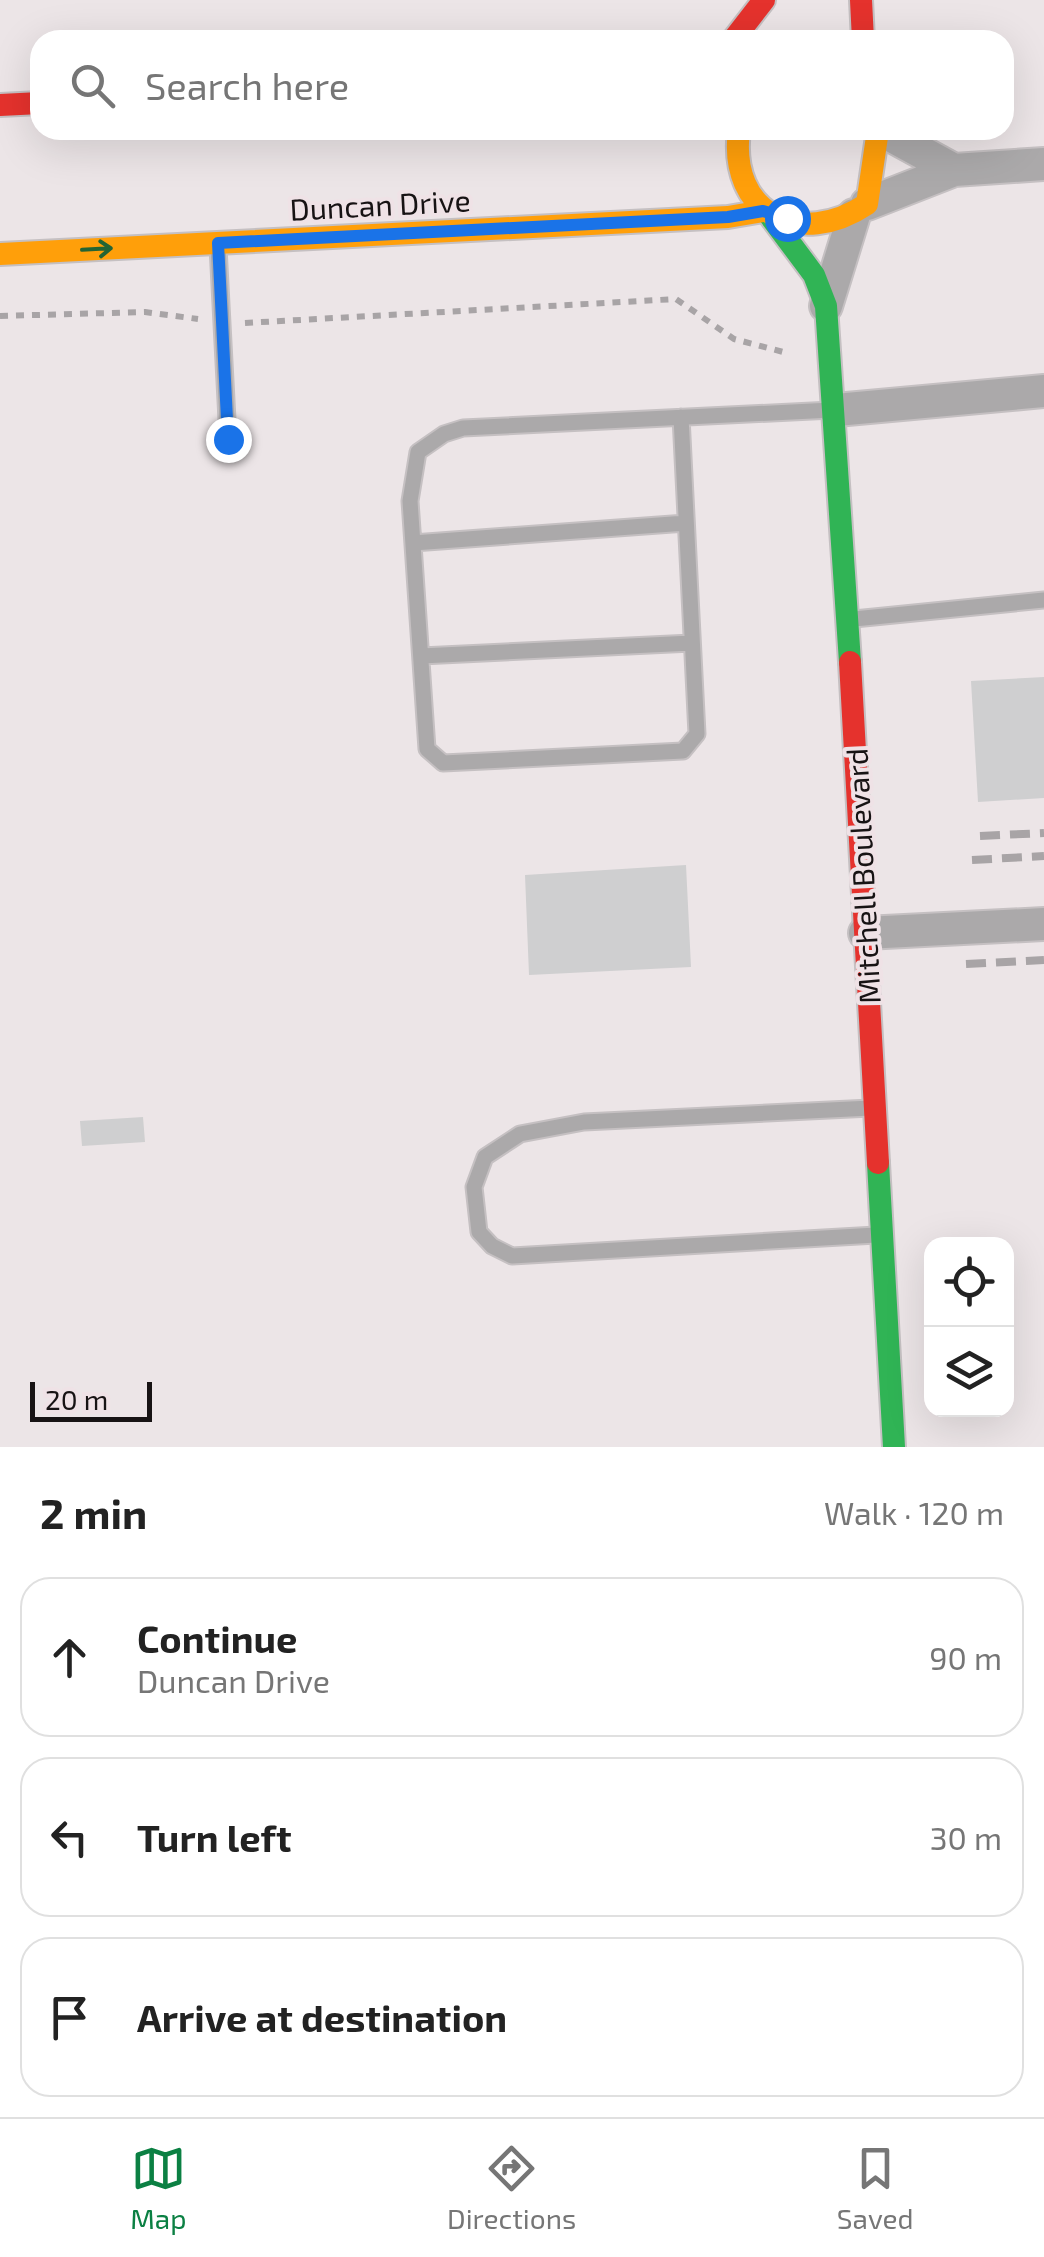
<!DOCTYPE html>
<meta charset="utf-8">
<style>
:root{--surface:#fff;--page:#f6f6f6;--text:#222;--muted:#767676;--line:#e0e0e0;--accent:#0b8043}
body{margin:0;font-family:"Exo 2",sans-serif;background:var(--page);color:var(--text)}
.controls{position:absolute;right:30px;bottom:30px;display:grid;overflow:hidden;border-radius:20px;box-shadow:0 10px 40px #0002}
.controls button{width:90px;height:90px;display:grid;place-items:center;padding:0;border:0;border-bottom:2px solid var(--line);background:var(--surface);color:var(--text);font:50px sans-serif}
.scale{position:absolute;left:30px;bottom:25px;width:122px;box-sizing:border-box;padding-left:10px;border:5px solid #171314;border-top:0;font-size:28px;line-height:35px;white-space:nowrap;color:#171314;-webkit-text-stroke:8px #efe2e6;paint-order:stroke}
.stop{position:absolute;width:30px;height:30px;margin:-22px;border:8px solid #1a73e8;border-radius:50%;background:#fff}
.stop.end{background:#1a73e8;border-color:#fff;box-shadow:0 2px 10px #0008}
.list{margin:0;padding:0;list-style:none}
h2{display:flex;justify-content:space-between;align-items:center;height:130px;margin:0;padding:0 40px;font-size:42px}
h2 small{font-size:32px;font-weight:400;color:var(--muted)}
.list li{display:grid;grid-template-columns:65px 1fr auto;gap:30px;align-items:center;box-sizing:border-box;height:160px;margin:0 20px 20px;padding:0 20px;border:2px solid var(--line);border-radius:30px}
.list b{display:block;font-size:38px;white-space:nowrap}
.list p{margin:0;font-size:32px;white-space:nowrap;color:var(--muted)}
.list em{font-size:32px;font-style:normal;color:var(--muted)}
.icon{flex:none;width:55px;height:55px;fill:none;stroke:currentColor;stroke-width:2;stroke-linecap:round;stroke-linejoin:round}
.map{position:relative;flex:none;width:1044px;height:1447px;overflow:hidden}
.search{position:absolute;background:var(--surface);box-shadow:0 10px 40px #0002;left:30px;right:30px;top:30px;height:110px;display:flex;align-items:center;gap:25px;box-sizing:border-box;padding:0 35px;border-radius:30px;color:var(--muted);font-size:38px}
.sheet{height:670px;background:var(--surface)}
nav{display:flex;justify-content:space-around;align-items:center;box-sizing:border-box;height:140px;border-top:2px solid var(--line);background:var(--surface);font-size:28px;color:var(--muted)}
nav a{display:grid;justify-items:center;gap:5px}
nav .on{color:var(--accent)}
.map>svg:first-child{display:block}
.building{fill:#cfcfd0}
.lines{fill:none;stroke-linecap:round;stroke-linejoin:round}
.lane-casing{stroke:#c5c0c2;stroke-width:19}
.street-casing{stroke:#c5c0c2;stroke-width:36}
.fast-casing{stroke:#c5c0c2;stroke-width:26}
.slow-casing{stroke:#c5c0c2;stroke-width:26}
.jam-casing{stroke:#c5c0c2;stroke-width:26}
.path{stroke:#a8a4a6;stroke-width:6;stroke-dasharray:8 8;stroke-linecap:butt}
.lane{stroke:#aba9aa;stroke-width:15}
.street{stroke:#aba9aa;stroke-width:32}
.fast{stroke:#30b455;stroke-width:22}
.slow{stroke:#ff9f0a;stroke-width:22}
.jam{stroke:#e5322d;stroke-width:22}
.rail{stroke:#a8a4a6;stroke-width:8;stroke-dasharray:20 10;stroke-linecap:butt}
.oneway{stroke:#246434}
.route{stroke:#1a73e8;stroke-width:12}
.labels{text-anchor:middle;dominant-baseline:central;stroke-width:8;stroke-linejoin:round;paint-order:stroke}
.street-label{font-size:30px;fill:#171314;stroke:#efe2e6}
</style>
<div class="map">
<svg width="1044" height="1447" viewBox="0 0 1044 1447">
<rect width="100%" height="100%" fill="#ece5e7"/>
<path class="building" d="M1044,677V798L978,802L971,681Z
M686,865L691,967L529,975L525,875Z
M143,1117L145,1142L82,1146L80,1121Z"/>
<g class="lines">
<defs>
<path id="lane" d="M218,247L228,439
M681,417L697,734L683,751L443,763L427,749L410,501L418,452L444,434L463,428L832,410
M413,543L686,523
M854,619L1044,600
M421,656L692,643
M871,1108L584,1122L520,1134L485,1157L474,1187L479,1232L492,1246L512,1256L876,1235"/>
<path id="street" d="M881,130L954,170L1044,164
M867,204L954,170
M826,306L854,215
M836,410L1044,391
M865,933L1044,924"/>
<path id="fast" d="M770,216L814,275L826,306L850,662
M878,1163L894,1447"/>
<path id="slow" d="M739,130C728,214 800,249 867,204L878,130
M0,254L728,217L763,211"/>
<path id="jam" d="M861,0L863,40
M733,40L764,0
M0,105L40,103
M850,662L878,1163"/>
</defs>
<use href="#lane" class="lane-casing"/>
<use href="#street" class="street-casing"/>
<use href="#fast" class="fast-casing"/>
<use href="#slow" class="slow-casing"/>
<use href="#jam" class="jam-casing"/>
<path class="path" d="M0,316L145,312L198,319
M245,323L676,299L734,339L787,353"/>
<use href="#lane" class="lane"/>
<use href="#street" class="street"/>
<use href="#fast" class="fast"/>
<use href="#slow" class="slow"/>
<use href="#jam" class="jam"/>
<path class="rail" d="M980,836L1044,833
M972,860L1044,856
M966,964L1044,960"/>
</g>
<defs><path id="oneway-shaft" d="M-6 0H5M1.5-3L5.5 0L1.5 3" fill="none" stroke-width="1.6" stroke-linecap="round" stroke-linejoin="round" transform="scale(2.5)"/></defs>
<use class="oneway" href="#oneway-shaft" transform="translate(97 249) rotate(-3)"/>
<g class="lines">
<path class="route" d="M228,439L218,243L728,217L763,211L787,218"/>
</g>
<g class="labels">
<g class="street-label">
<text transform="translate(380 204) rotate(-3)">Duncan Drive</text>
<text transform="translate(862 876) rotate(-93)">Mitchell Boulevard</text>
</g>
</g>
</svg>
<div class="controls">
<button><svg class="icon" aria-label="locate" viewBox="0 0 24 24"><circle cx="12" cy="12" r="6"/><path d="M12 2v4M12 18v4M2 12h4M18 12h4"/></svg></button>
<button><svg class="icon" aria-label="layers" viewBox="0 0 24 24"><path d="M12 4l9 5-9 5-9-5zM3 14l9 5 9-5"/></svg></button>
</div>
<div class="scale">20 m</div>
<div class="stop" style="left:787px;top:218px"></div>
<div class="stop end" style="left:228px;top:439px"></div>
<div class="search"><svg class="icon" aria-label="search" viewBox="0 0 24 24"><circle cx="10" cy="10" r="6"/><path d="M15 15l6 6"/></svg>Search here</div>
</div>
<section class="sheet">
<h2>2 min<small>Walk · 120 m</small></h2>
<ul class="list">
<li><svg class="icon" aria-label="ahead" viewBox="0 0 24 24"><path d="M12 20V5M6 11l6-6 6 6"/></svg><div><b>Continue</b><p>Duncan Drive</p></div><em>90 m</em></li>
<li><svg class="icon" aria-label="left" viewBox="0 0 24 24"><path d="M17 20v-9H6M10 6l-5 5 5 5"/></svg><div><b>Turn left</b></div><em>30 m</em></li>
<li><svg class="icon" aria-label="arrive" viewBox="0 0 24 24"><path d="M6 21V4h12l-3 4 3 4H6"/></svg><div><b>Arrive at destination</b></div></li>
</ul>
</section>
<nav>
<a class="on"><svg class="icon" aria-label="map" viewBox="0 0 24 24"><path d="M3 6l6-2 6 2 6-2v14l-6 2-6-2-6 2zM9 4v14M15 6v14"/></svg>Map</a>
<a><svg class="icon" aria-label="directions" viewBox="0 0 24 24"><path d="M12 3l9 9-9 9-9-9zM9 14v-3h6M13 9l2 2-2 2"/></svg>Directions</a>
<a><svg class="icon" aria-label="saved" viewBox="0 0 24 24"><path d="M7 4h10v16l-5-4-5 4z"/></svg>Saved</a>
</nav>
